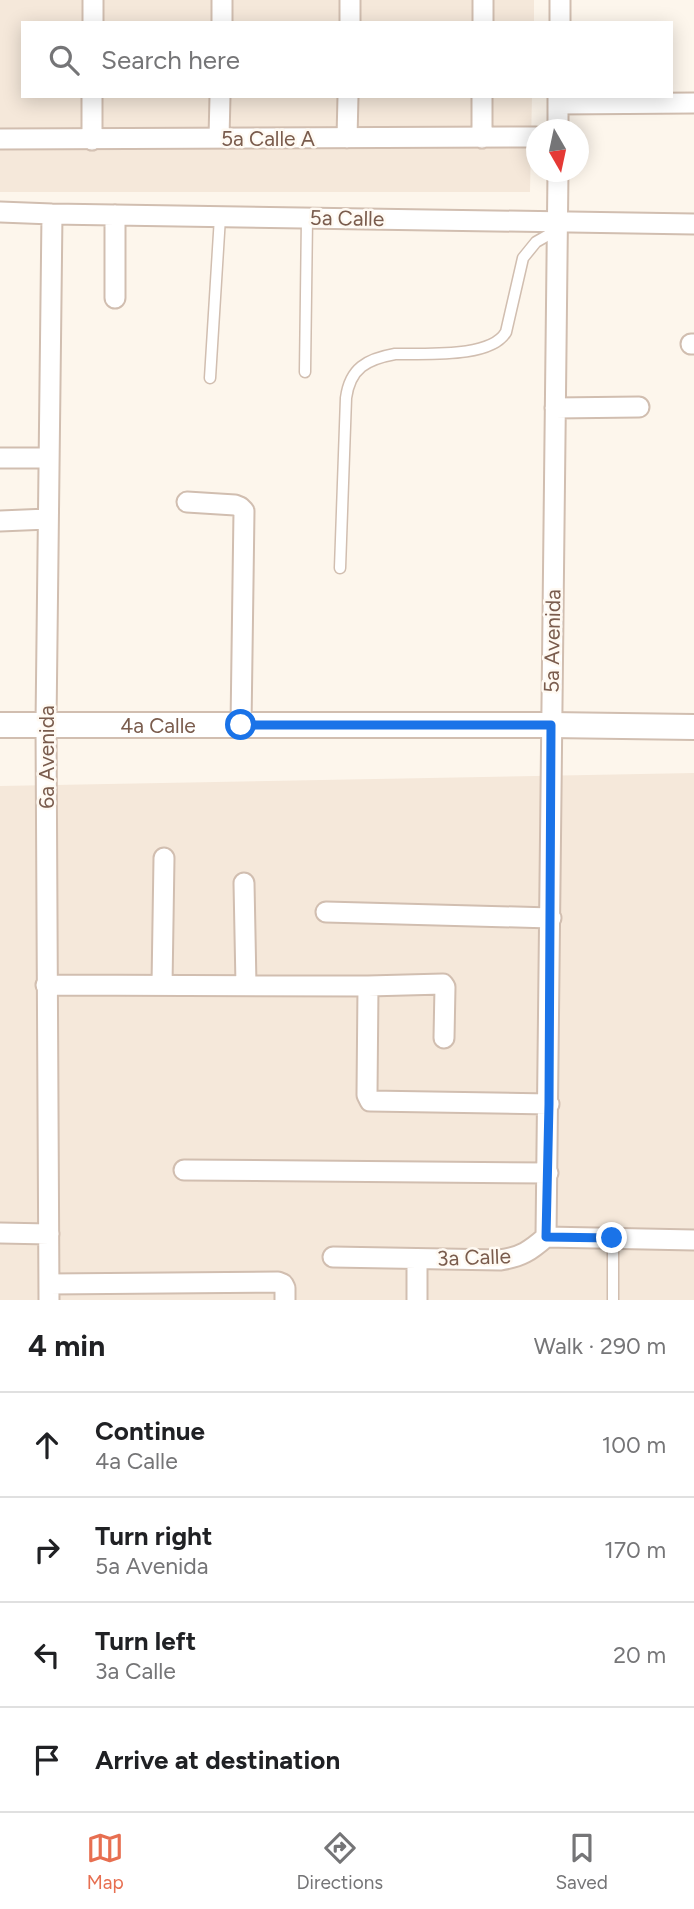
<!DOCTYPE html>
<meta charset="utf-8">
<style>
:root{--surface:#fff;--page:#f6f6f6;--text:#202124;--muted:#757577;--line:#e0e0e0;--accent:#e76f51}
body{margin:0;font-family:Figtree,sans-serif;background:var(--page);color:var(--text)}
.compass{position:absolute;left:526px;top:119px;width:63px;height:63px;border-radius:50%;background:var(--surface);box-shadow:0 4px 18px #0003;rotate:171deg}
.stop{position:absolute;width:21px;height:21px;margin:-16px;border:5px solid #1a73e8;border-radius:50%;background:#fff}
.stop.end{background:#1a73e8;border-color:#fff;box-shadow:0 2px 7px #0008}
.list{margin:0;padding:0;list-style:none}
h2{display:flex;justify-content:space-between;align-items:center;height:91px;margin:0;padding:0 28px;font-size:30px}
h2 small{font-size:23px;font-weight:400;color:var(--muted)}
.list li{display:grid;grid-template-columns:46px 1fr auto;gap:21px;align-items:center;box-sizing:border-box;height:105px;padding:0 28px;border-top:2px solid var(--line)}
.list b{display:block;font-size:26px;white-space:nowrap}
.list p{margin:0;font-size:23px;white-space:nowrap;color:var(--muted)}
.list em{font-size:23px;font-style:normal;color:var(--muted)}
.icon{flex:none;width:38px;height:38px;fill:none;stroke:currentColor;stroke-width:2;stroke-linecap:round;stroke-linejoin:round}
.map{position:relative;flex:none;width:694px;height:1300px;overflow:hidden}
.search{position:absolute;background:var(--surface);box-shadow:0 4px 18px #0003;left:21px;right:21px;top:21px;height:77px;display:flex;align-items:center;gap:18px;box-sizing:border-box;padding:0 24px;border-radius:0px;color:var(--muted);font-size:26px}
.sheet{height:511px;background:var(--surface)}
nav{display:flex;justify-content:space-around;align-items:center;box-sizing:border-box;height:98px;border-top:2px solid var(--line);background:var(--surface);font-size:19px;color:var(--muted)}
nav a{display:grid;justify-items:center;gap:4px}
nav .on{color:var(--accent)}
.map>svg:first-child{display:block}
.residential{fill:#f5e8da}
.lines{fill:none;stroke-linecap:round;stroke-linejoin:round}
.service-casing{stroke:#d1beb0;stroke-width:13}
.minor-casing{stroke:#d1beb0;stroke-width:23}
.tertiary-casing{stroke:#d1beb0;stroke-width:28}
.service{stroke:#fff;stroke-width:10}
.minor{stroke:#fff;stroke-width:19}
.tertiary{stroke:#fff;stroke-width:24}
.route{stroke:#1a73e8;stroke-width:9}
.labels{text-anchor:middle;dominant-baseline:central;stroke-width:5;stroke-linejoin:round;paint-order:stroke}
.street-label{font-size:21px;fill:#7a5c4d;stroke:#fffaf3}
</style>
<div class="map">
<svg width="694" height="1300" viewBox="0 0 694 1300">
<rect width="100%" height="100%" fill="#fdf6ec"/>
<path class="residential" d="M0,0H534V23H23V96H532L530,192H0Z
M694,773V1300H0V786Z"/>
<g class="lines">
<defs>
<path id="service" d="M305,372L307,218
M210,378L220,217
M340,568L346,398C350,368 367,359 395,354C422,353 491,359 506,332L523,258L536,242L557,230
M613,1239V1300"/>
<path id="minor" d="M93,23V0
M222,23V0
M350,23V0
M483,23V0
M560,23V0
M558,104L694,103
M558,130V96
M219,138L220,96
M347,138L348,96
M482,138V96
M0,139L536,137
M92,140V96
M0,212L52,214L694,224
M115,298V215
M691,344H694
M555,408L639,407
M0,458H49
M187,502L235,505L240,507L244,511L241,725
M0,521L48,519
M244,883L246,985
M326,912L551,918
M46,985L368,986L443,984L445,987L444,1038
M162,985L164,858
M368,986L367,1095L370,1101L549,1104
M184,1170L548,1173
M0,1233L49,1234
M546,1237L558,172
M333,1257L500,1260C521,1257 530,1251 546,1237L694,1240
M417,1259V1300
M49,1284L278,1282L283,1284L285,1288V1300
M49,1300L46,724L52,214"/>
<g id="tertiary">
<path id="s1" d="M0,725H551L694,727"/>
</g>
</defs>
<use href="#service" class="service-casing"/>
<use href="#minor" class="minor-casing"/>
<use href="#tertiary" class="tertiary-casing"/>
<use href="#service" class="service"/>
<use href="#minor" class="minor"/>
<use href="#tertiary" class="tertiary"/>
</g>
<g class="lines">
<path class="route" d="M241,725H551L549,1104L546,1237L612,1238"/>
</g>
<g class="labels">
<g class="street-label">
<text x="268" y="138">5a Calle A</text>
<text transform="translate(347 218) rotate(1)">5a Calle</text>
<text transform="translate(552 641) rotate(-89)">5a Avenida</text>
<text stroke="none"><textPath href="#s1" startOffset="158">4a Calle</textPath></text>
<text transform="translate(46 757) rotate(-90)">6a Avenida</text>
<text transform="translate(474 1257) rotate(-2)">3a Calle</text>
</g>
</g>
</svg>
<svg class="compass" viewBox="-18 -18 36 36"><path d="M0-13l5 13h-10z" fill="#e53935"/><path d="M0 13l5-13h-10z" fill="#757577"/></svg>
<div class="stop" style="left:241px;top:725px"></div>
<div class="stop end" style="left:612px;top:1238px"></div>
<div class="search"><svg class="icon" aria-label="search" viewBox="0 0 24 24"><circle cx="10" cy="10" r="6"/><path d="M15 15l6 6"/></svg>Search here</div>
</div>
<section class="sheet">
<h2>4 min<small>Walk · 290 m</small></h2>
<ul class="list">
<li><svg class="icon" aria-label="ahead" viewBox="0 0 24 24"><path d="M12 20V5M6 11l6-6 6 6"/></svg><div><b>Continue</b><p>4a Calle</p></div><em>100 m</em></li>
<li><svg class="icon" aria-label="right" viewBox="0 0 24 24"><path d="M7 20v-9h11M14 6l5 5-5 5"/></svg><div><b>Turn right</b><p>5a Avenida</p></div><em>170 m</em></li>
<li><svg class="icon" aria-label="left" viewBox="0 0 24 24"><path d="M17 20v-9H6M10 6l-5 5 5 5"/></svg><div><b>Turn left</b><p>3a Calle</p></div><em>20 m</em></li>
<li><svg class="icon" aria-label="arrive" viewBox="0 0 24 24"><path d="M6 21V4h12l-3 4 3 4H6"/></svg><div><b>Arrive at destination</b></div></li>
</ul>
</section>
<nav>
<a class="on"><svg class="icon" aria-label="map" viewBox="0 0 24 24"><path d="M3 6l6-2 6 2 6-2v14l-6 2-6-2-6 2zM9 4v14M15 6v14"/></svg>Map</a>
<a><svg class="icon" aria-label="directions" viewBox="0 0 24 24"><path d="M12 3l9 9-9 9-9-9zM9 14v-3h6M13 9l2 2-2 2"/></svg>Directions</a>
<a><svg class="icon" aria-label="saved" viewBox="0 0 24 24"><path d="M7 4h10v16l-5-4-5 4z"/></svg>Saved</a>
</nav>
